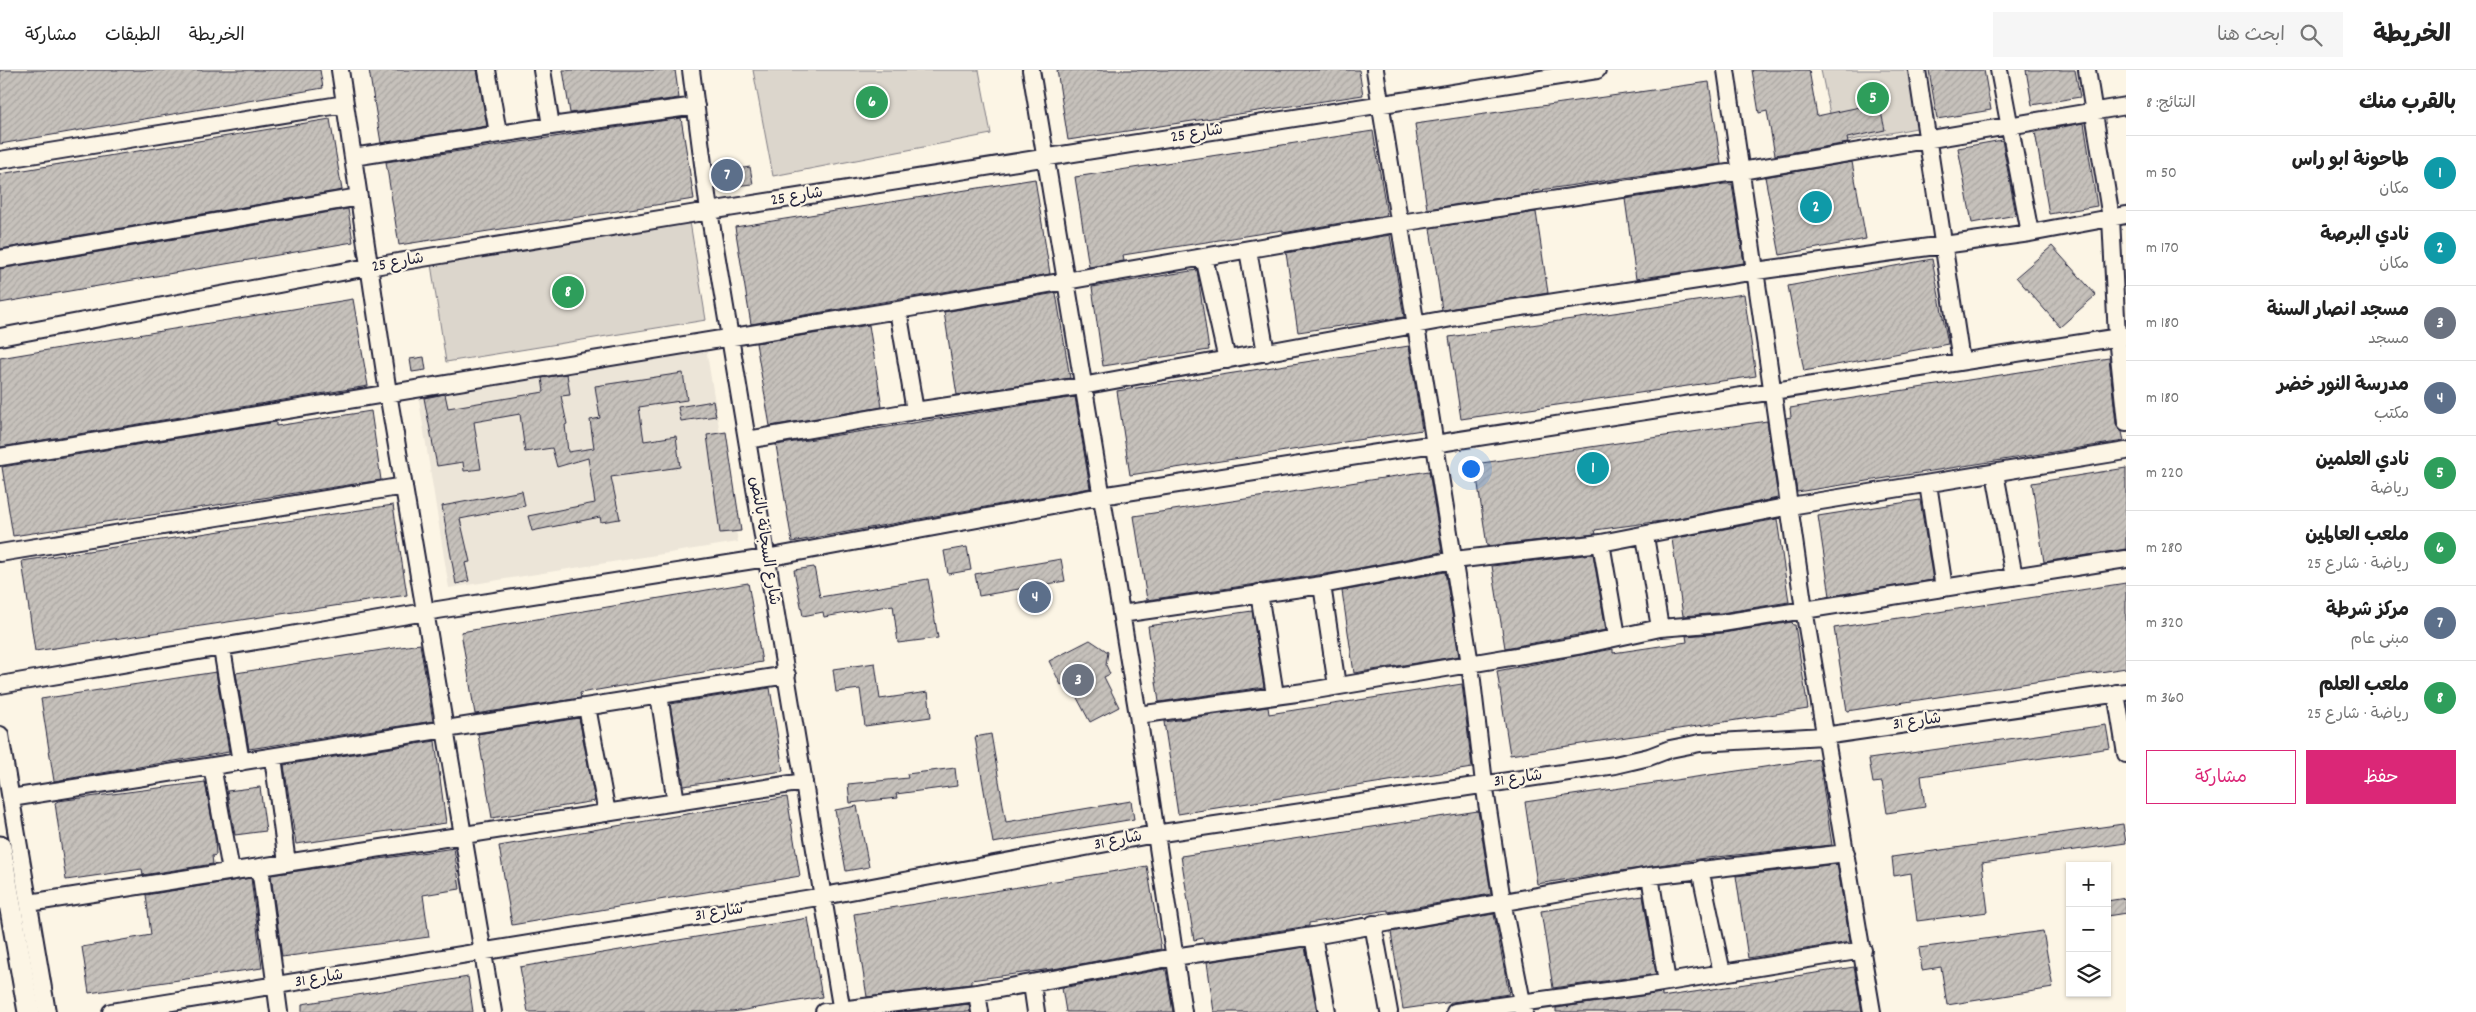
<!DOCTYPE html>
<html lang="ar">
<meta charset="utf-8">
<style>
:root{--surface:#fff;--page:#f6f6f6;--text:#222;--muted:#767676;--line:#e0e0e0;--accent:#db2777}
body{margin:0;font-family:Dekko,"Playpen Sans Arabic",sans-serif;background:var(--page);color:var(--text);direction:rtl}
.controls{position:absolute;right:15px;bottom:15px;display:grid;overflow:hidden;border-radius:0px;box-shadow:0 1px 4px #0004}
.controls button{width:45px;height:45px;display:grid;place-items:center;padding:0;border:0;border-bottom:1px solid var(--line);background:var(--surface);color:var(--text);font:25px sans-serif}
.you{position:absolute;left:1470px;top:398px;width:18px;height:18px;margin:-12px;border:4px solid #fff;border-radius:50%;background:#1a73e8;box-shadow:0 0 0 8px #1a73e833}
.badge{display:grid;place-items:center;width:32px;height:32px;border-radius:50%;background:var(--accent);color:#fff;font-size:16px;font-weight:700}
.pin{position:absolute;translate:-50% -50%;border:2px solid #fff;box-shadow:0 1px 5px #0006}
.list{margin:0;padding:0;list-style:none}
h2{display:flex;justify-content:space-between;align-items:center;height:65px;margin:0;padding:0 20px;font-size:21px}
h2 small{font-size:16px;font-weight:400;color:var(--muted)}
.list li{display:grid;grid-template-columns:32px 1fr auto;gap:15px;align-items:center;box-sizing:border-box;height:75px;padding:0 20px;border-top:1px solid var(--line)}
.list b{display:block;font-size:19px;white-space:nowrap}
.list p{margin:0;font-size:16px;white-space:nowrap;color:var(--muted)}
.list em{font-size:16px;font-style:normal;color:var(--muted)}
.actions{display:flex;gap:10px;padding:15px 20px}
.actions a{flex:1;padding:11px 0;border:1px solid var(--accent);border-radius:0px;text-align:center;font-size:18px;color:var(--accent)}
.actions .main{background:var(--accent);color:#fff}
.icon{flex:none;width:28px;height:28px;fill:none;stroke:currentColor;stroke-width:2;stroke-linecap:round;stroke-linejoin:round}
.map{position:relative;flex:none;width:2126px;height:942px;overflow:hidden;direction:ltr}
header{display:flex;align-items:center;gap:30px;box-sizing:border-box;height:70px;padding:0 25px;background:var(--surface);border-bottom:1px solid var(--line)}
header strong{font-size:24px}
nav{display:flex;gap:28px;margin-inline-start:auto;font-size:18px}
.search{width:350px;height:45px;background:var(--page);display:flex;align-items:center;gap:12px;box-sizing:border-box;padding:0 18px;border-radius:0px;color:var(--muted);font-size:19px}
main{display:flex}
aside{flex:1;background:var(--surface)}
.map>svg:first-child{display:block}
.built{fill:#ece5d8}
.park{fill:#dcd6cc;stroke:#7f7c84}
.building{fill:url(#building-hatch);stroke:#22223b}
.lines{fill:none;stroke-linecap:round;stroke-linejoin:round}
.minor-casing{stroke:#22223b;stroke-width:20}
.major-casing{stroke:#22223b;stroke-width:25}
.minor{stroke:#fcf5e5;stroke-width:16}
.major{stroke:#fcf5e5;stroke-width:21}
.labels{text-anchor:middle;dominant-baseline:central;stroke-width:4.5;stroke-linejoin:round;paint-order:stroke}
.street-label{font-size:16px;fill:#22223b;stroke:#fcf5e5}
</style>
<header>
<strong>الخريطة</strong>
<div class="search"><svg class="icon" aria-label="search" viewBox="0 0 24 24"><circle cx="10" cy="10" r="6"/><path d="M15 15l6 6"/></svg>ابحث هنا</div>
<nav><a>الخريطة</a><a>الطبقات</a><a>مشاركة</a></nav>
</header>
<main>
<aside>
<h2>بالقرب منك<small>النتائج: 8</small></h2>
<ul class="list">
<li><span class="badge" style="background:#0f9aa8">1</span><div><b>طاحونة ابو راس</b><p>مكان</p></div><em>50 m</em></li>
<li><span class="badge" style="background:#0f9aa8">2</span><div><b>نادي البرصة</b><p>مكان</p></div><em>170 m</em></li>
<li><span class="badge" style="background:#6b7280">3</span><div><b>مسجد انصار السنة</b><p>مسجد</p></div><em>180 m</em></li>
<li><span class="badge" style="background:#5c6f8a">4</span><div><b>مدرسة النور خضر</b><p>مكتب</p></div><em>180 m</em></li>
<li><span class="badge" style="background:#2e9e5b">5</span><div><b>نادي العلمين</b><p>رياضة</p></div><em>220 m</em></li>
<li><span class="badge" style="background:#2e9e5b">6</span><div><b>ملعب العالمين</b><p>رياضة · شارع 25</p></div><em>280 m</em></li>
<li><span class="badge" style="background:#5c6f8a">7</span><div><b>مركز شرطة</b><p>مبنى عام</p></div><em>320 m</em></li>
<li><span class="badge" style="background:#2e9e5b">8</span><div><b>ملعب العلم</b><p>رياضة · شارع 25</p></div><em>360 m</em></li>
</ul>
<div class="actions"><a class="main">حفظ</a><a>مشاركة</a></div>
</aside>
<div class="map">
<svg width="2126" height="942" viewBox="0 0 2126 942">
<defs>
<pattern id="building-hatch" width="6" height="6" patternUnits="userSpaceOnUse" patternTransform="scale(1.25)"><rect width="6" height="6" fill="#c6c1bb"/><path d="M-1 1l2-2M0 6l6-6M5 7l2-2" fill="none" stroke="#aaa6a2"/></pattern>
</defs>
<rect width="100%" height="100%" fill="#fcf5e5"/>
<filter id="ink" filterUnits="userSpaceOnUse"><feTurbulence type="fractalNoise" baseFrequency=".02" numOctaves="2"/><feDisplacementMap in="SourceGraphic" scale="10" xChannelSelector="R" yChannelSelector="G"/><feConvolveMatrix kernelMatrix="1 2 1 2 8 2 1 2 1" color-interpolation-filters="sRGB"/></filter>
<g filter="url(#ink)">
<path class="built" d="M706,278L738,472L449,518L418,324Z"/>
<path class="park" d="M753,0H979L991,64L773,106Z
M1821,0H1914L1922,57L1836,73Z
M690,152L706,250L446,292L431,194Z"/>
<path class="building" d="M0,0H320L323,18L0,74Z
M369,0H477L487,56L381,73Z
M563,0H675L679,28L570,43Z
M1057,0H1359L1363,25L1068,70Z
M1752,0H1809L1817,46L1879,33L1885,60L1847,68L1848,73L1775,85L1767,41L1759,43Z
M1929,0H1984L1991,40L1937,49Z
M2026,0H2075L2080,27L2032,35Z
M1709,12L1721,94L1533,121V123L1427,139L1415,54Z
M681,48L694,129L399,175L386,92Z
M330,49L342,120L0,179V104Z
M2084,53L2097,136L2049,144L2035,62Z
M1373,61L1387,145L1283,163V160L1123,185L1124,191L1089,197L1075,107Z
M2002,70L2016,145L1972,153L1958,78Z
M1852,92L1866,169L1780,185L1765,107Z
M750,97L753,114L733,116L731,100Z
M1035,109L1050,204L751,254L735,157Z
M1724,114H1732L1744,193L1636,209L1625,129Z
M348,139L353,172L0,233V199Z
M1536,142L1548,223L1442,240L1430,158Z
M1390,165L1404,247L1298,262L1286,183Z
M2052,176L2096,225L2060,257L2016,207Z
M1932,189L1948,274L1804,301L1788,216Z
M1197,200L1209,280L1103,296L1092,217Z
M1056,223L1070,308L957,325L944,242Z
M1744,224L1756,306L1461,349L1449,267Z
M353,229L368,316L0,377V288Z
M869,255L882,337L770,356L756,273Z
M1409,276L1422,360L1130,405L1117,321Z
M424,287L426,300L412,302L410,289Z
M2109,288L2116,354L2122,362L2124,371L1797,422L1786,348L1791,347L1790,338Z
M683,303L687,330L639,337L644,371L676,366L680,397L611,407L620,449L601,452L600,447L532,461L528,446L595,433L588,388L557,397L552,378L525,382L520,344L474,352L481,399L464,401L463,392L437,396L424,328L445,324L448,338L544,322L542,308L567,304L570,325L561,326L567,354L565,355L568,382L594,378L590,350L600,348L595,316Z
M1075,327L1090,418L792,472L776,375Z
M713,331L716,346L681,351L678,337Z
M371,341L381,410L13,466L2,397L276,352V356Z
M1767,351L1778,428L1669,450L1595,460L1596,464L1487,476L1475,394Z
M726,362L741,461L720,463L707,365Z
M2126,398V479L2044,492L2032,413Z
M1429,401L1442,482L1339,502L1147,530L1134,446Z
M522,421L525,436L460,449L470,492L465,493L469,511L456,514L442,436Z
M1920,430L1933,510L1830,526L1818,446Z
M393,435L407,525L35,581L22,491Z
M1777,449L1789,532L1721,543L1683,546L1672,469Z
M967,477L971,500L948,504L944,481Z
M1593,484L1606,560L1505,578L1492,496Z
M1061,489L1065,511L979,526L975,504Z
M814,497L820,527L928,509L938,568L898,573L893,535L824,547L823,542L803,546L794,500Z
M1445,502L1459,586L1354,603L1342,521Z
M748,513L762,592L580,623L581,628L475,644L461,562Z
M2126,513V598L1847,641L1834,558Z
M1252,541L1264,617L1159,632L1148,556Z
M1792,552L1793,555H1795L1808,639L1510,685L1497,601L1613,579V583L1687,572L1686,566L1723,563Z
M1090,570L1108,582L1106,595L1110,604L1104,607L1119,637L1090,652L1068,611L1061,615L1049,591Z
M420,574L433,651L249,679L236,603Z
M875,593L880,629L928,622L931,647L865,656L860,619L836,622L833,599Z
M216,602L229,682L54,711L41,629Z
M1462,614L1472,698L1178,744L1164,652L1268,637L1269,644Z
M770,618L783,701L684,716L670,634Z
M579,648L595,731L492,748L478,664Z
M2106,655L2110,678L1921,706L1925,737L1887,743L1882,712L1873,713L1869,689Z
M991,664L1006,752L1131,731L1134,749L993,773L975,667Z
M435,671L446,753L296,774L284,695Z
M1819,689L1832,775L1698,789L1537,814L1525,732Z
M955,698L957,716L896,724L897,728L850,733L848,714L908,708L907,704Z
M205,712L215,767L216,785L212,786L213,794L143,805L142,799L66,810L55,733L58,731Z
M260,717L266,761L235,765L227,721Z
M787,727L800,806L512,855L499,776Z
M857,736L869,797L846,801L835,740Z
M1478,741L1491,824L1388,842V840L1309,853V856L1204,872L1203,868L1194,870L1181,786Z
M2123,754L2126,773L1982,793L1988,842L1917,851L1911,803L1894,806L1892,787Z
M454,778L460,819L423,825L429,867L282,887L271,805Z
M1837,794L1850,872L1748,888L1736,806Z
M1147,796L1161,879L1059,898L971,910V914L867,927L854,844Z
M251,808L262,898L89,923L82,877L151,865L146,825Z
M1643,826L1656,904L1553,918L1541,841Z
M2126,828V843L2107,846V831Z
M1494,844L1509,924L1403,939L1391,862Z
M808,848L822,927L733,942H528L520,897Z
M2043,861L2053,918L1947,935L1941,897L1922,900L1919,878Z
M1305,877L1317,942H1214L1207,892Z
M1854,897L1862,942H1556V938L1662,923V927Z
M1164,899L1166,900L1173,942H1066L1062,918Z
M468,907L473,942H302V934Z
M969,934L970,942H905Z"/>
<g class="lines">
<defs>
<path id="minor" d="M340,0L388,323L493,942
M487,0L498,63
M542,0L551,56
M691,0L709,141L842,942
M1031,0L1138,645L1183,942
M1375,0L1470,594L1484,713L1502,831L1524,942
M1726,0L1804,539L1872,942
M1917,0L1961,291
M1999,0L2030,163
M2087,0L2111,148L2117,267L2126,353
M353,87L551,56L696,36
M0,90L345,34
M1248,180L1266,283
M1204,187L1227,290
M0,189L359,127
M898,240L915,341
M0,267L368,197L709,141L1597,0
M747,370L915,341L1082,316L1463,246L1756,201L2030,163L2126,145
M0,387L898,240L1400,153L1741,101L2126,36
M1995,403L2014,507
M1928,414L1944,518
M1645,466L1660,558
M1601,473L1617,566
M0,483L404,416
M1322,515L1337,616
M1259,523L1275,625
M1121,544L1322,515L1454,490L1601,473L1790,436L2126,381
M222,579L241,692
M0,615L425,542L766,488L1101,426L2126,266
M2116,623L2126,684
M659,625L676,732
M587,637L607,743
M1138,645L1304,622L1582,575L1660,558L1722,553L2126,489
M0,665L47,942
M273,687L287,793
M212,696L231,801
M11,728L787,605
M260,797L279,942
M1700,799L1722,903
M1650,806L1667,912
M29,833L804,712
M1373,854L1389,942
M1313,866L1327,942
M1032,914L1036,942
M977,923L980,942
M111,942L824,826L1155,764L1615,695L1649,687L1670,679L1700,673L1824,666L2126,622
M824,942L977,923L1174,887L1313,866L1650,806L1846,783
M1455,942L1643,916L1863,880"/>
<path id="major" d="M0,777L29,942"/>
</defs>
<use href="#minor" class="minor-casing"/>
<use href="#major" class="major-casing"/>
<use href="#minor" class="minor"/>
<use href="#major" class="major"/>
</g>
</g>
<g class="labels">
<g class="street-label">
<text transform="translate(1197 64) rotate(-9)">شارع 25</text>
<text transform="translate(797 127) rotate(-9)">شارع 25</text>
<text transform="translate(398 193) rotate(-10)">شارع 25</text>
<text transform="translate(764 471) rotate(81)">شارع السجانة بالنص</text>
<text transform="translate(1917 652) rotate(-8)">شارع 31</text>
<text transform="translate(1518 709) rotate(-8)">شارع 31</text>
<text transform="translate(1118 771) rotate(-11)">شارع 31</text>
<text transform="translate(719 843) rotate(-9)">شارع 31</text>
<text transform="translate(319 909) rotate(-9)">شارع 31</text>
</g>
</g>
</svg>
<div class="controls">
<button>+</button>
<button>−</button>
<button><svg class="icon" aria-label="layers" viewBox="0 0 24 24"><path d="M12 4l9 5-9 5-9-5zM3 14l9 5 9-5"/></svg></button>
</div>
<div class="you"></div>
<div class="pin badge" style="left:1593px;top:398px;background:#0f9aa8">1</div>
<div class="pin badge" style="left:1816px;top:137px;background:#0f9aa8">2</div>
<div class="pin badge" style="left:1078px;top:610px;background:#6b7280">3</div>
<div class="pin badge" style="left:1035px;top:527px;background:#5c6f8a">4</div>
<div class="pin badge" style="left:1873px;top:28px;background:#2e9e5b">5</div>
<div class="pin badge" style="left:872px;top:32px;background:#2e9e5b">6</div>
<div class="pin badge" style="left:727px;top:105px;background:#5c6f8a">7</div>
<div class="pin badge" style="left:568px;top:222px;background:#2e9e5b">8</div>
</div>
</main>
